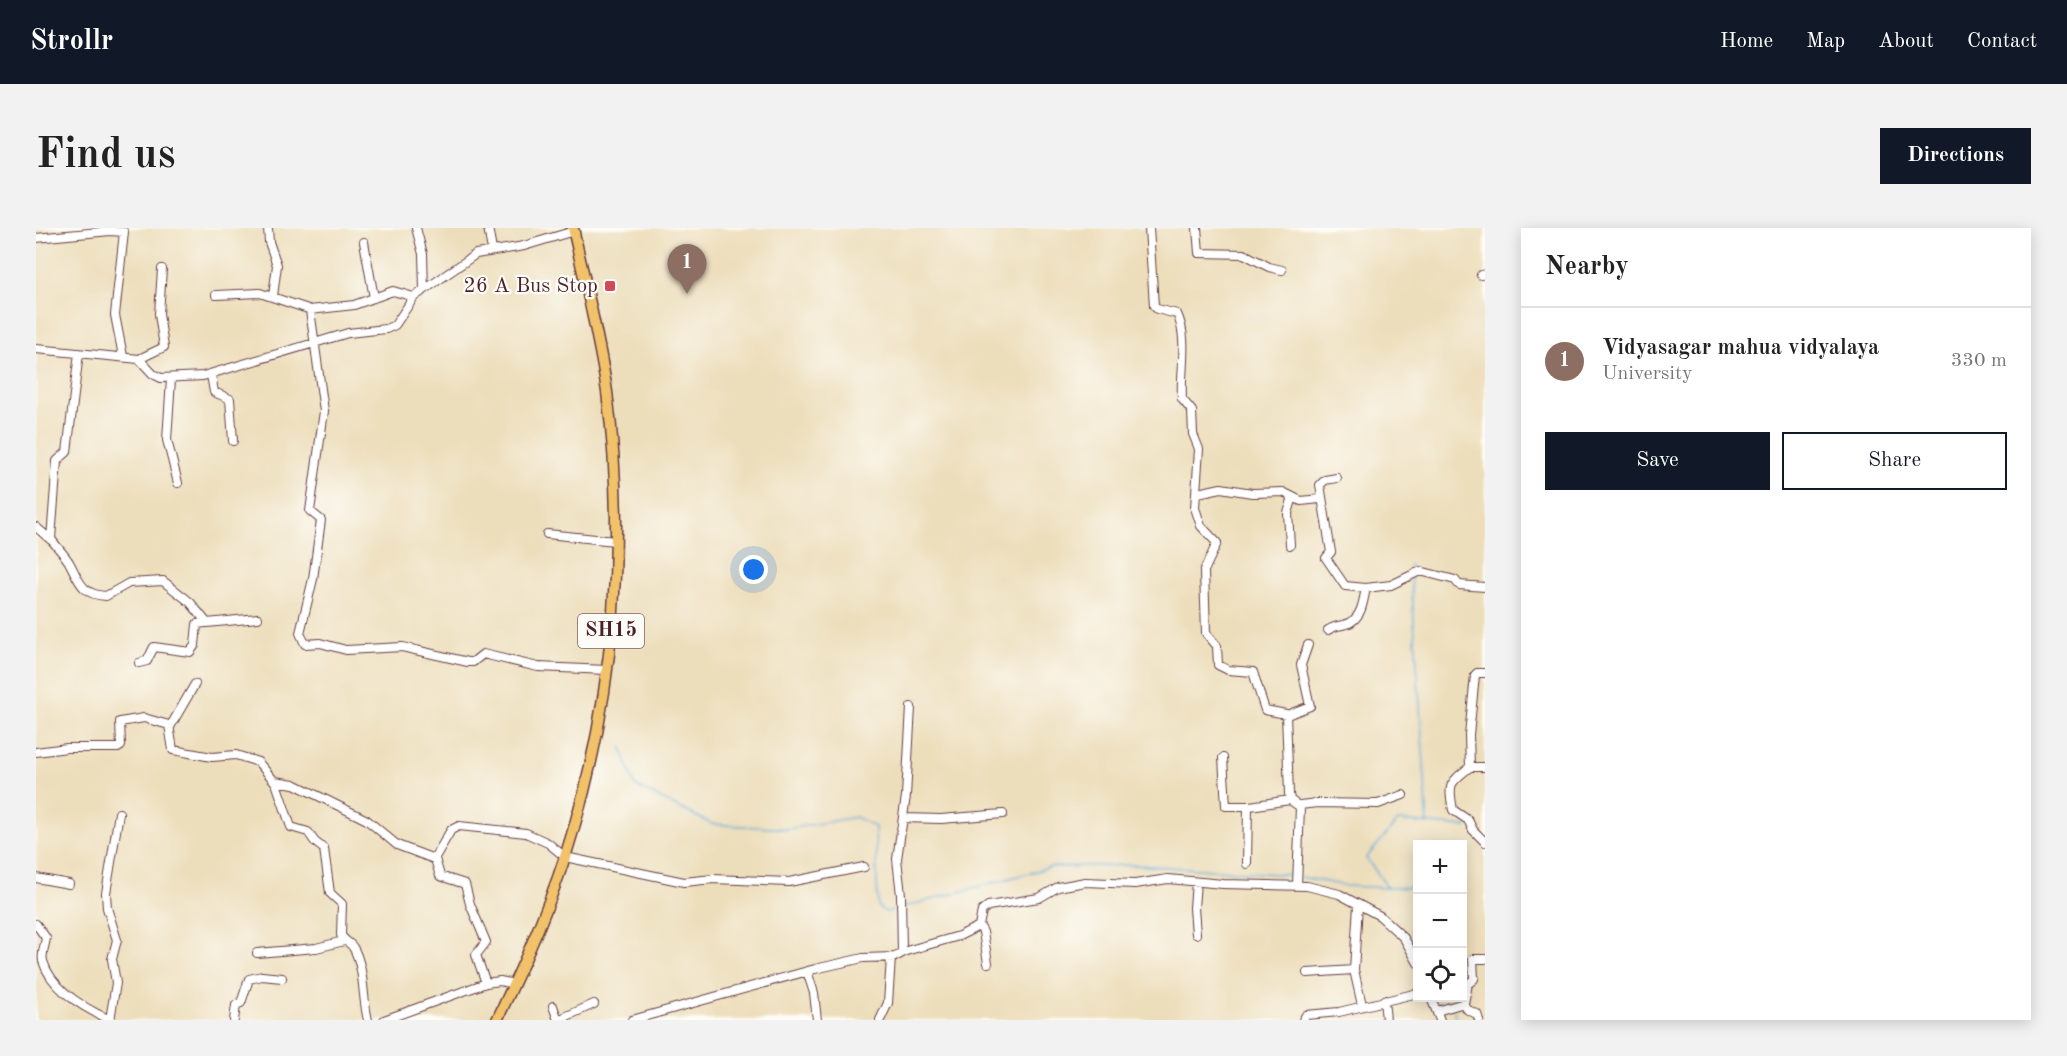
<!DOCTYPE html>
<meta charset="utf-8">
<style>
:root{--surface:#fff;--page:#f2f2f2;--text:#222;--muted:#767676;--line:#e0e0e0;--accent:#111827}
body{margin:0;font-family:"Old Standard TT",serif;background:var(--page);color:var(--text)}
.controls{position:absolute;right:18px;bottom:18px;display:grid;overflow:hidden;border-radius:0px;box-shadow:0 3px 15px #0003}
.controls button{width:54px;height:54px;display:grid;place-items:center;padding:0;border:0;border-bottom:2px solid var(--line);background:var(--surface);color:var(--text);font:30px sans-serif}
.you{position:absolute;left:718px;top:342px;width:21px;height:21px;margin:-15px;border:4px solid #fff;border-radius:50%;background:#1a73e8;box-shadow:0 0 0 9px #1a73e833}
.badge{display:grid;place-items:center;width:39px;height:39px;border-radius:50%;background:var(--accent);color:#fff;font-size:20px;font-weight:700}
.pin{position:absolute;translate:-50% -50px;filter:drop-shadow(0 2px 3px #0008)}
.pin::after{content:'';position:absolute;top:32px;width:21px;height:18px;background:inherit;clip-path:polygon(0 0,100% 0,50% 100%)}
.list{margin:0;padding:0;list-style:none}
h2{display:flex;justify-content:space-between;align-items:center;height:78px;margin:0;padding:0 24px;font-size:26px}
h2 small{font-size:20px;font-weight:400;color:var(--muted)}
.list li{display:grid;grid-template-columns:39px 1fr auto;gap:18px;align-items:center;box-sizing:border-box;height:108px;padding:0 24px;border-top:2px solid var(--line)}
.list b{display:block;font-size:22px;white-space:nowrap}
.list p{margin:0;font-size:20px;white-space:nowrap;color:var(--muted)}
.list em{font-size:20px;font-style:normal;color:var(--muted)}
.actions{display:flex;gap:12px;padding:18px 24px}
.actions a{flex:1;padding:14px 0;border:2px solid var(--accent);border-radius:0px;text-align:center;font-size:21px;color:var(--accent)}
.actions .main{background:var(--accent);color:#fff}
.icon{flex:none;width:33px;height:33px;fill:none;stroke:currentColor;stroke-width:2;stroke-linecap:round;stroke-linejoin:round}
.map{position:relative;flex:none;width:1449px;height:792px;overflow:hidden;border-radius:0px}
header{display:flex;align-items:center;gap:36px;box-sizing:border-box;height:84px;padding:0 30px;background:var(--accent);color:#fff}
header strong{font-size:28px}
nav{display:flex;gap:33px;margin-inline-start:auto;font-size:21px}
.intro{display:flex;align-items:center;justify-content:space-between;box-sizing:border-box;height:144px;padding:0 36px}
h1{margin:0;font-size:42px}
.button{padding:15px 27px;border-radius:0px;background:var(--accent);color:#fff;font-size:21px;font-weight:700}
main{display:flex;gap:36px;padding:0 36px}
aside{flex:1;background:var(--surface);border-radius:0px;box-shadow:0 3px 15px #0003}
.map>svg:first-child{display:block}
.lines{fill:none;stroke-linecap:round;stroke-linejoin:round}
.stream{stroke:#5da7d4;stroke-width:1.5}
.minor-casing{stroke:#623c41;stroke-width:10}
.major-casing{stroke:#623c41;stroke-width:13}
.minor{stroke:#fff;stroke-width:8}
.major{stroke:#f2c26a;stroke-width:10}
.poi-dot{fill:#d1495b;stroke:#fdfcf7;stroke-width:2}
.labels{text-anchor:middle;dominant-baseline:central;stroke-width:4.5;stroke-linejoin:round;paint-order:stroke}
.shield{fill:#fdfcf7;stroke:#806168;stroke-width:1.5}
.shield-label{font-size:20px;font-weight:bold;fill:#4a1f2b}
.poi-label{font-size:21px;fill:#4a1f2b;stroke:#fdfcf7;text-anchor:end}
</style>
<header>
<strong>Strollr</strong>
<nav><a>Home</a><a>Map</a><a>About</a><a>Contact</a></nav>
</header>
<div class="intro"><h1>Find us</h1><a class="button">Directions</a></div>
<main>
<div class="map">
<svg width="1449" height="792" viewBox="0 0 1449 792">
<rect width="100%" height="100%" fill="#fdfcf7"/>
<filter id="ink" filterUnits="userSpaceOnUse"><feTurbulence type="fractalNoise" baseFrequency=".0167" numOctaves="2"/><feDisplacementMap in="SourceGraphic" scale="12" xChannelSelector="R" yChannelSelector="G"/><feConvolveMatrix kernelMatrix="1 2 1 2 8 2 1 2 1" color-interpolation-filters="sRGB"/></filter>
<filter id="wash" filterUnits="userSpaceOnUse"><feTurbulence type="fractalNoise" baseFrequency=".008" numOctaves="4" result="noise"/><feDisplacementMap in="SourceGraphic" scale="24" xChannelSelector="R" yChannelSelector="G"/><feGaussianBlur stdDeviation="1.35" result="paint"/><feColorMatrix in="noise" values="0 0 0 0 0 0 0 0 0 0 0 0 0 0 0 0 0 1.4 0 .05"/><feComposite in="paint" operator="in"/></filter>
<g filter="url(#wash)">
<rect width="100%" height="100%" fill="#eddebb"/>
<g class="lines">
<path class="stream" d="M1374,337L1375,342
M1375,350L1392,595
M585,518L599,558L676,596L752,601L820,589L839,599L842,679L849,684L861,681
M1264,649L1311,658L1352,660
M1382,659L1352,660L1330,630L1362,593L1431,599
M868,679L1015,639L1100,637L1257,647
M1418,782L1420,792"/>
</g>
</g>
<g filter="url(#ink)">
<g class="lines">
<defs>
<path id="minor" d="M232,0L233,14L241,37L237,68
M380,0L387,26L388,62
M452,0L456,22
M1113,0L1118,78L1121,81L1141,86C1153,111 1144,144 1146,171L1156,183L1157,206L1163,221L1159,280L1165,298L1181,315L1168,343L1170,405L1181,418L1182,437L1192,442L1217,444L1229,482L1250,486L1253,566L1254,572L1264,579L1261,657
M1161,0L1163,25L1208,26L1233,39L1246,42
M0,10L74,3L88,4L79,87L87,128
M328,14L338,70
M1445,47L1449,46
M180,67L224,65L275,82
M378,69L357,63L318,77L274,82L288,183L274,283L285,292L277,351L264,405L269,416L284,415L310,422L366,419L432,434H437L447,426L502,439L571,442
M0,121L103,131L117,146L125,150L167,148L312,105L350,101L359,97L378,69L440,26L488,18L538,3
M43,125L31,224L21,233L15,311C20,318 28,326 33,334C43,352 45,367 70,368L93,355L127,353L154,374L171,395L222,390
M103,131L128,119L123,86L126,41
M175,147L178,164L194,171L197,213
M135,151L131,212L142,255
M1301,250L1289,252L1284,257L1295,324L1290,330L1309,358L1330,360
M1162,265L1185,260L1216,265L1247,264L1265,273L1284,271
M0,299L15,312
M511,306L579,313
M1254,317L1252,285L1257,269
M1292,402C1301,396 1310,398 1315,394C1326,387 1327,374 1330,360L1355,357L1384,343L1419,352L1423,357L1449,359
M103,435L111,433L118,419L154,424L159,417L161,396L170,395
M1449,445H1441L1439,447L1433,507L1434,539C1413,555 1412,556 1417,582L1432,592L1437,602L1449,614
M1251,487L1274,478L1265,437L1272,417
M134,499L159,456
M0,524L31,520H82L85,518L84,494L108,490L133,497L137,522L176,529L200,527L222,534L240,555L255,599L272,604L279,614L288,621L294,665L306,676L305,707C308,714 315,714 318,721C329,742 326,769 332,792
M1187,530L1190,578H1214L1254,572
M1434,539H1449
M239,553L258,556L331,592L361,617L398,631L415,602L423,598L490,605L512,615L529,629L648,654L677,651L753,654L828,639
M1264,577L1281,575L1342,576L1367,567
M867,590L905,591L967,586
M399,631L404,648L429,656L434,676L450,714L440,727L450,755
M1211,636L1212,578
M0,650L33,656
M0,696L10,710C9,718 5,726 7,733C15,761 50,781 74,792
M943,697L947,704L952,735
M1160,706L1158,680L1160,654
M866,724L865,667L861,631L870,568L875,479
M221,725L280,720L308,713
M1318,742L1326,777
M771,743L778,765L781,792
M1271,745L1318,742L1322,677
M1395,770L1404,792
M1348,772L1350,792
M1427,776L1432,782L1441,786L1443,792
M517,778L522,792
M1401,783L1428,775L1432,756L1438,751L1437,731H1449
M74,792L80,755L76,731L81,712L71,680L70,665L83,585
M198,792L200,777L205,775L213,751L226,748L246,750
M348,792L450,755L464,753L478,756
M522,792L558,776
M596,792L779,741L827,730L859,729L870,723L923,708L943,698L946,683L952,678L1003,670L1022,659L1049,654L1099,656L1132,651L1187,656L1271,658L1303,666L1344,688L1368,710L1382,735
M844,792L852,775L855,730
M1267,792L1270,787L1303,784L1382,765"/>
<path id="major" d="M461,792C490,731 518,669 537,603C579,463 590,309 571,164C563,108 549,55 537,0"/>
</defs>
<use href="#minor" class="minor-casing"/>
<use href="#major" class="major-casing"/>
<use href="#minor" class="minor"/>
<use href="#major" class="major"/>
</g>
</g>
<rect class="poi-dot" x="568" y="52" width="12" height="12" rx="3"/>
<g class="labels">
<rect class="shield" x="542" y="386" width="66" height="34" rx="4.5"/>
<g class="shield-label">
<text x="575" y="403">SH15</text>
</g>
<g class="poi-label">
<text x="562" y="58">26 A Bus Stop</text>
</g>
</g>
</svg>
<div class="controls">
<button>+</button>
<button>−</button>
<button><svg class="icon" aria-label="locate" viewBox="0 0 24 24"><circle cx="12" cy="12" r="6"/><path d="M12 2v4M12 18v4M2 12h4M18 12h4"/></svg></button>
</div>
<div class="you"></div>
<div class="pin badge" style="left:651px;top:66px;background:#8d6e63">1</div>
</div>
<aside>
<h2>Nearby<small></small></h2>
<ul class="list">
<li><span class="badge" style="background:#8d6e63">1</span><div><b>Vidyasagar mahua vidyalaya</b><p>University</p></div><em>330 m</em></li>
</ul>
<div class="actions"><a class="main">Save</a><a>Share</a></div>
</aside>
</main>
